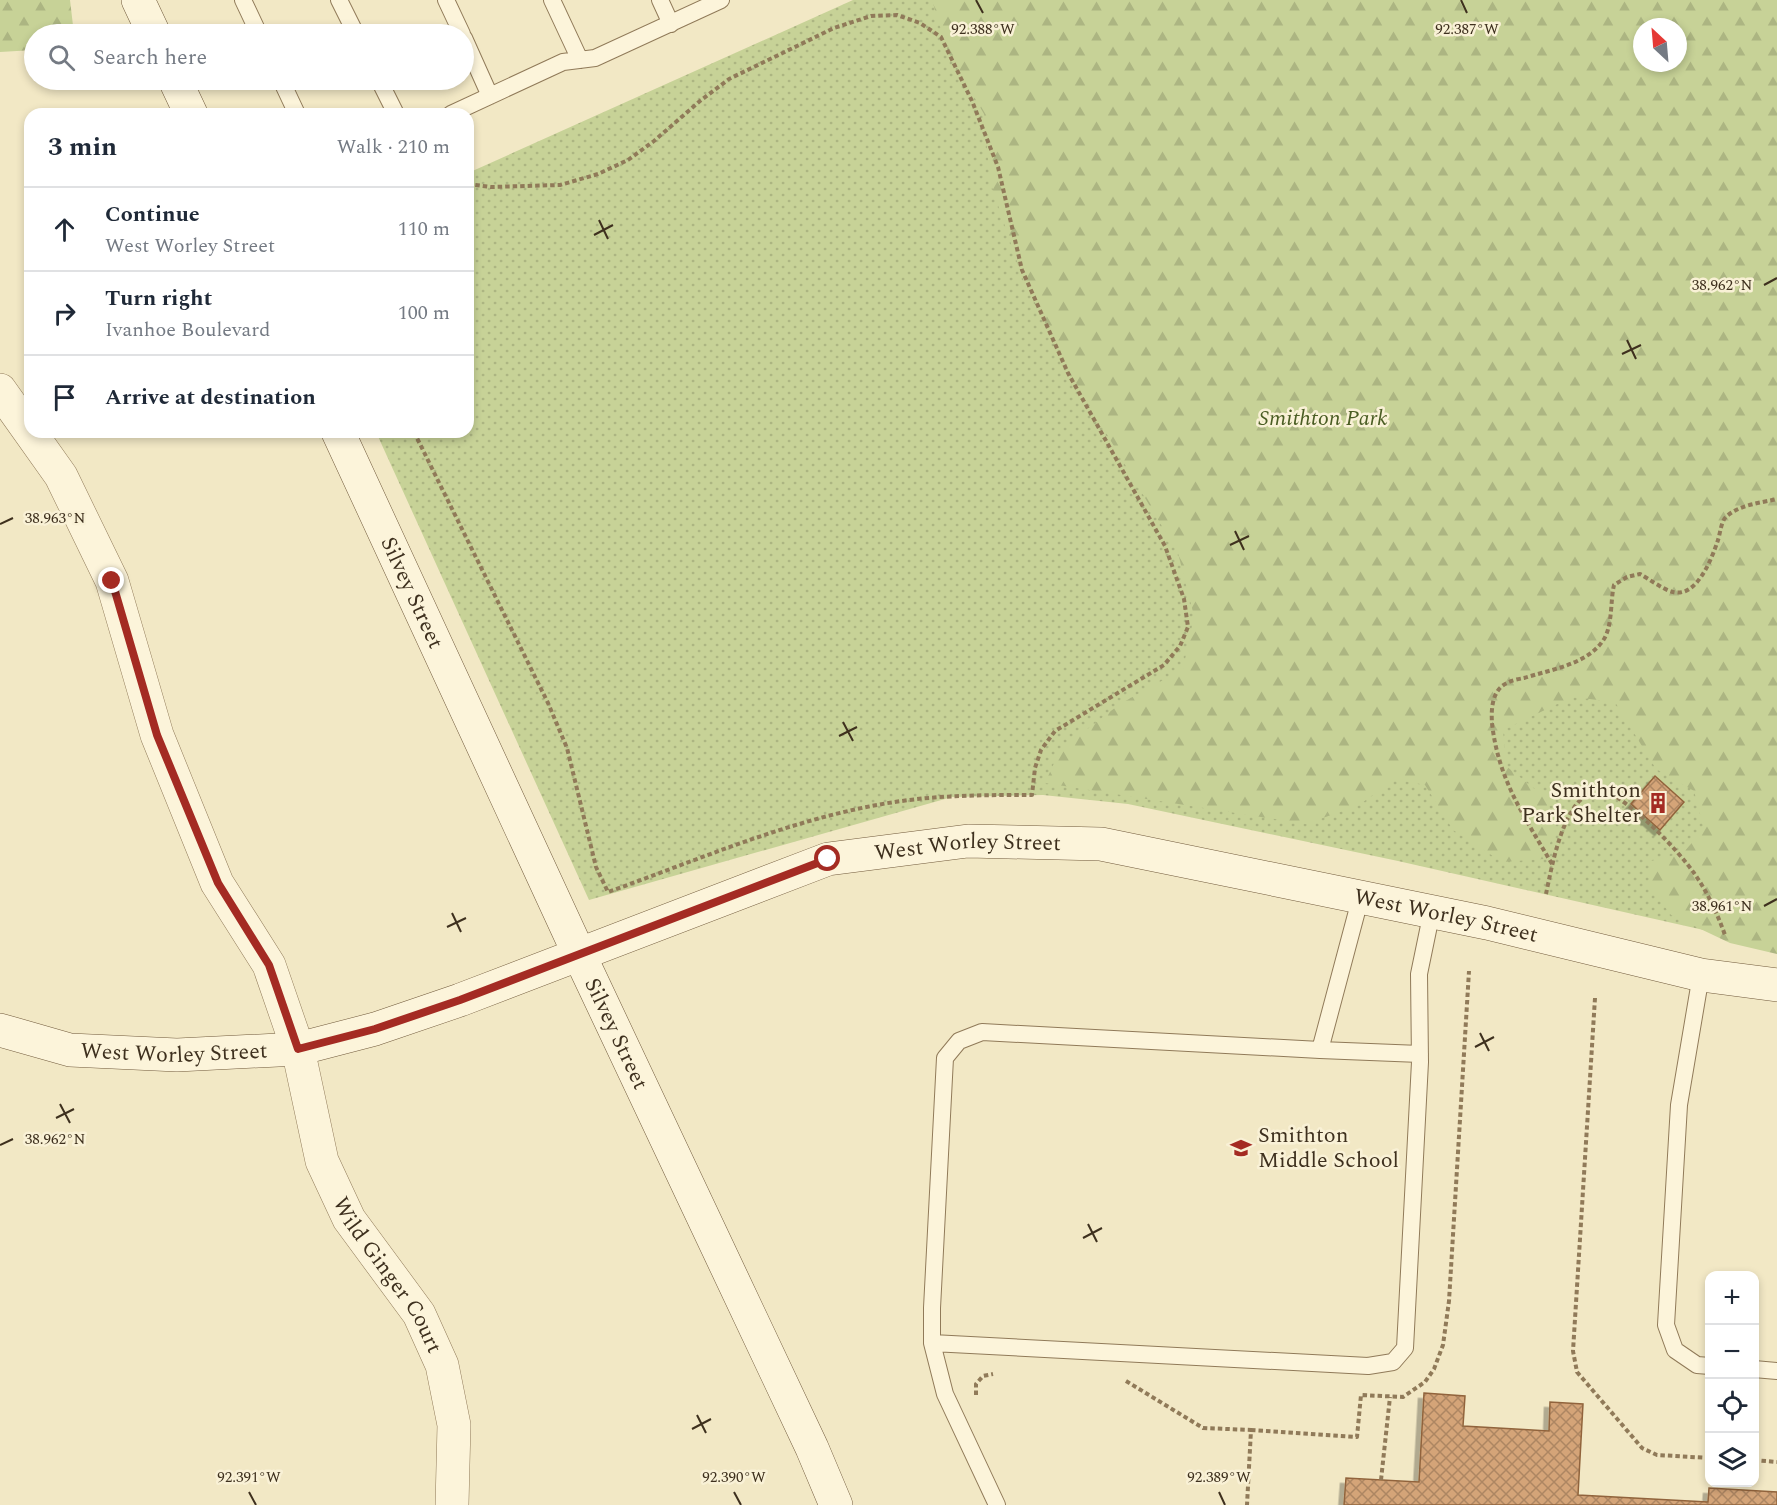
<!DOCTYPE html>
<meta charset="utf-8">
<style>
:root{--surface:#fff;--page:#f2f2f3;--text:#1f2937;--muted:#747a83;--line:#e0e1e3}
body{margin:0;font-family:Spectral,serif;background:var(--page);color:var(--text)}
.controls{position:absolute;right:18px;bottom:18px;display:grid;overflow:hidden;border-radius:12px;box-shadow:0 3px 9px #0003}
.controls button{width:54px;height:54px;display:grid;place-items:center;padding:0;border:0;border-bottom:2px solid var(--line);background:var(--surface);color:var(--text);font:30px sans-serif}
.compass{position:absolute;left:1633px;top:18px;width:54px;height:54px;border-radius:50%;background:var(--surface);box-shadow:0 3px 9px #0003;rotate:334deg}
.stop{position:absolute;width:18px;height:18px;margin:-14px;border:4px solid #a42b23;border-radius:50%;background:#fff}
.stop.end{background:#a42b23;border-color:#fff;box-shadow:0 2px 6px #0008}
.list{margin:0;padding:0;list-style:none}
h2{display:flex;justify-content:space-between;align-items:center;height:78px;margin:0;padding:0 24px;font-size:26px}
h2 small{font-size:20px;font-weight:400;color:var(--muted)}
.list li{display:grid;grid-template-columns:39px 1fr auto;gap:18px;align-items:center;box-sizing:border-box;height:84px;padding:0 24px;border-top:2px solid var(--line)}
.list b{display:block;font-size:22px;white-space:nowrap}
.list p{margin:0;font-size:20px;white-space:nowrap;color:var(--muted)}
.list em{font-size:20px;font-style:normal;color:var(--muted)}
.icon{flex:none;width:33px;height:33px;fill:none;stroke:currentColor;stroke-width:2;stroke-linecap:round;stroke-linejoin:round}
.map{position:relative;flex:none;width:1777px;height:1505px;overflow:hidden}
.search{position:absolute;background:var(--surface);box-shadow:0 3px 9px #0003;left:24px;top:24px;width:450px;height:66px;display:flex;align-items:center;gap:15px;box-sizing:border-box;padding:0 21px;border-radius:33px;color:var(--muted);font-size:22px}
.panel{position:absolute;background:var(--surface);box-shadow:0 3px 9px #0003;left:24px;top:108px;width:450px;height:330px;border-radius:18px}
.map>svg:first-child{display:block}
.green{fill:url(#green-dots)}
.forest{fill:url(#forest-firs);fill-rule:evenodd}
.building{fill:url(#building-cross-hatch);stroke:#91643c;stroke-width:1.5;filter:url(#shadow)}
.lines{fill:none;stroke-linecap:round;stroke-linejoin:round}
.lane-casing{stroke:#907a59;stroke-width:18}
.street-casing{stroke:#907a59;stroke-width:34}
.secondary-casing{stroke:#715a3c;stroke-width:34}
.path{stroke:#907a59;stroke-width:4;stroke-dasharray:4.5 3;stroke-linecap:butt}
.lane{stroke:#fcf4da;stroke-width:16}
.street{stroke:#fcf4da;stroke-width:33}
.secondary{stroke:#fcf4da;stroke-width:33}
.route{stroke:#a42b23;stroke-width:8}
.ticks{fill:none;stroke:#3e301e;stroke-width:2}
.labels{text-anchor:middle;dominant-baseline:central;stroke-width:5;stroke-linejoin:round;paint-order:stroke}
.park-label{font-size:22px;font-style:italic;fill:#4a5d23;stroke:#f9f1d6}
.street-label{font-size:22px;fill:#3e301e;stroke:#f9f1d6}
.poi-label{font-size:22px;fill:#3e301e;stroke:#f9f1d6;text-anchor:end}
.ticks-label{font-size:15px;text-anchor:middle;fill:#3e301e;stroke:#f9f1d6;stroke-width:5;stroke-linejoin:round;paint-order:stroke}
</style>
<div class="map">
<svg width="1777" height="1505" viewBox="0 0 1777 1505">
<defs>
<pattern id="green-dots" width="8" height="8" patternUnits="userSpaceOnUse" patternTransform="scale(1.5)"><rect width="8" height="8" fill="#c7d297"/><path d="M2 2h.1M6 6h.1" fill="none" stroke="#acb582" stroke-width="1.8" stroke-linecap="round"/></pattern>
<pattern id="forest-firs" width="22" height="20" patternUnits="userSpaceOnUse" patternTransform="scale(1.5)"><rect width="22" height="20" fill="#c7d297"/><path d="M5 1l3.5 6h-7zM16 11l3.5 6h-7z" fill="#acb582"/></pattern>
<pattern id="building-cross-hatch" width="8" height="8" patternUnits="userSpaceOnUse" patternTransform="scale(1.5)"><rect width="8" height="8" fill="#d4a478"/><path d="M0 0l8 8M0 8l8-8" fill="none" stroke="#ad8662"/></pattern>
<filter id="shadow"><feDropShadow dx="-5.5" dy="5.5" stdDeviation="0" flood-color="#0004"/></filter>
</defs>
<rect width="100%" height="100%" fill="#f2e8c5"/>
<path class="green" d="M853,0H1673L1642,27V63H1678L1739,938L1398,861L1128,804L1043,795L952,797L589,900L376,432H468V173Z"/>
<path class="forest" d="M0,0H70L74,34H34V50L0,52Z
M932,0H1777V954L1730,943L1671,915L1651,888V861L1683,853L1704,829L1694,791L1656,769L1615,702L1572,697L1503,730L1506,766L1546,798L1556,828L1544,859L1502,862L1453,830L1425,785L1395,779L1359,805L1306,824L1045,783L1060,750L1120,704L1183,669L1194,616L1178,553L1072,376L1022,277L990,181L984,114L948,52ZM1642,27H1678V63H1642Z"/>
<path class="building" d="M1655,776L1684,802L1660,830L1631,804Z
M1424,1393L1465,1396L1463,1426L1549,1431L1550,1402L1583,1404L1578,1495L1708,1502L1709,1488L1777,1492V1505H1344L1346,1478L1419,1482Z"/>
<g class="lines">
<defs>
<path id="lane" d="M243,0L259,34
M339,0L356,34
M446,0L462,34
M552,0L580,60
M660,0L671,24
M464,38L490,96
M281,80L297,114
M379,80L396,114
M451,114L563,62L595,58L721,0
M1361,896L1320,1050L982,1032L959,1041L945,1058L932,1308V1343L1368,1366L1393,1362L1405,1348L1420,1062L1419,974L1432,911
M1701,975L1679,1105L1666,1325L1675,1350L1697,1365L1710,1366
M1320,1050L1420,1054
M932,1343L945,1394L997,1505
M1754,1369L1777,1371"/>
<g id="street">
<path id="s1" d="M0,390L61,476L112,581L157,735L217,883L269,965L298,1049L322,1161L349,1219L419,1314L442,1365L454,1425L452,1505"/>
</g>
<g id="secondary">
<path d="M138,0L154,34"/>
<path d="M175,80L191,114"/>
<path id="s2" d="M338,432L579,954L812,1448L836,1505"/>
<path id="s3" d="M0,1030L70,1050L177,1055L298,1049L375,1029L460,1000L828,859L968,841L1101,844L1487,923L1701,975L1777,985"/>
</g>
</defs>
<use href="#lane" class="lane-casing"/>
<use href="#street" class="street-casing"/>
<use href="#secondary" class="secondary-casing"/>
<path class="path" d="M414,432L548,703L567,748L596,867L608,892C706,857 805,813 909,800C950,795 990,795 1032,795L1035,768L1041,750L1055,731L1164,665L1180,646L1188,627L1184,599L1165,546L1068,373L1022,270L998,167L972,101L941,37L920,23L897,15L871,16L834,28L729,79L700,101L654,141L628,160L598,174L560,185L491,187L468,184
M1552,864C1524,816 1498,779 1492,723C1491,709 1492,690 1507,683C1512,680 1519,679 1524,678C1549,670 1585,665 1602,642C1613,628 1610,602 1614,585L1627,577L1640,574C1649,579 1664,590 1673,592C1697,598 1712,558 1718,540C1720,534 1721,523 1725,518C1737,505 1760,503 1777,499
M1546,894C1552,866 1562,806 1591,792C1596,790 1602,790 1608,792C1635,806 1677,849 1694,873C1708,893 1717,913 1725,935
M1595,998L1573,1351L1577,1372L1642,1448L1657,1455L1710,1458
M1126,1381L1203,1428L1251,1430L1247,1505
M976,1395V1384L983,1376L993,1374
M1251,1430L1357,1437L1361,1395L1403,1397L1425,1382L1434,1369L1443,1345L1449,1301L1469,971
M1754,1460L1777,1462
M1381,1480L1390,1397"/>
<use href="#lane" class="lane"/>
<use href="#street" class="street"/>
<use href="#secondary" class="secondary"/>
</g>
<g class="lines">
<path class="route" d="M112,581L157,735L218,883L269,965L298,1049L375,1029L460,1000L828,859"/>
</g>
<path class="ticks" d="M976,0L983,13M1461,0L1467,13M599,220L608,239M594,235L613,225M1764,285L1777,278M1627,340L1636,359M1622,354L1641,345M0,524L13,518M1235,531L1244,550M1230,545L1249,536M843,722L853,741M839,736L857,727M1764,906L1777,899M452,913L461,932M447,927L466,918M1480,1033L1489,1051M1475,1047L1494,1037M60,1104L70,1123M56,1118L74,1109M0,1145L13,1139M1088,1224L1097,1242M1083,1238L1102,1228M697,1415L706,1433M692,1429L711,1419M249,1492L256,1505M734,1492L741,1505M1219,1492L1225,1505"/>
<defs>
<symbol id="building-bare" viewBox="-9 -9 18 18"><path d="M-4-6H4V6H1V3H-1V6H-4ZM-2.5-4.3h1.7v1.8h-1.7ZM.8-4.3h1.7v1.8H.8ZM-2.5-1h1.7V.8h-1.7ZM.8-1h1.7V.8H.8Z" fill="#a42b23" stroke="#f9f1d6" stroke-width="2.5" paint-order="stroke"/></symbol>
<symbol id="school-bare" viewBox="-9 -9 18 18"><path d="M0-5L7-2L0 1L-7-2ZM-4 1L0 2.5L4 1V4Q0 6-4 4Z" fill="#a42b23" stroke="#f9f1d6" stroke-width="2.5" paint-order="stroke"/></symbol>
</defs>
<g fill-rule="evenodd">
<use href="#building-bare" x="1643" y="788" width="30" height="30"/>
<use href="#school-bare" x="1226" y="1133" width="30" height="30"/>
</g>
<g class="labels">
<g class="park-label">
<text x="1323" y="418">Smithton Park</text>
</g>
<g class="street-label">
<text stroke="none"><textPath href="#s2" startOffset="177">Silvey Street</textPath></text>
<text stroke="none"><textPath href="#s3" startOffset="1005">West Worley Street</textPath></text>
<text stroke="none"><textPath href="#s3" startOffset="1491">West Worley Street</textPath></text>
<text stroke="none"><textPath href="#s2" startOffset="663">Silvey Street</textPath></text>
<text stroke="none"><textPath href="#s3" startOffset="177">West Worley Street</textPath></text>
<text stroke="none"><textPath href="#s1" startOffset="975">Wild Ginger Court</textPath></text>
</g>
<g class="poi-label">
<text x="1641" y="790">Smithton<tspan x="1641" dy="25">Park Shelter</tspan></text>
<text x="1258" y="1135" text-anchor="start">Smithton<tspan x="1258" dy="25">Middle School</tspan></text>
</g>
</g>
<g class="ticks-label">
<text x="983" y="34">92.388°W</text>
<text x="1467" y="34">92.387°W</text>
<text x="1722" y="290">38.962°N</text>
<text x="55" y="523">38.963°N</text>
<text x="1722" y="911">38.961°N</text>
<text x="55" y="1144">38.962°N</text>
<text x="249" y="1482">92.391°W</text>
<text x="734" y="1482">92.390°W</text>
<text x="1219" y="1482">92.389°W</text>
</g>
</svg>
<div class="controls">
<button>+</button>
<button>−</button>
<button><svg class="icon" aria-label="locate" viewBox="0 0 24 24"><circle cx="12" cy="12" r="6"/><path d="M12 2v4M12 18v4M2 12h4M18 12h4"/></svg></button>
<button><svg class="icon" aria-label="layers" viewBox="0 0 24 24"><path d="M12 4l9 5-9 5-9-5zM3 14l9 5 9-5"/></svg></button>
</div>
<svg class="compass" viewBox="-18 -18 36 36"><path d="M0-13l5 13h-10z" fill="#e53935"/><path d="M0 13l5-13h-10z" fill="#747a83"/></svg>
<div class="stop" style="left:828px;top:859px"></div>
<div class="stop end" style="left:112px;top:581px"></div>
<div class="search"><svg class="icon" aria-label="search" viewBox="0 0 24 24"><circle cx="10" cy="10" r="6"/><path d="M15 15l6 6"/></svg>Search here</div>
<section class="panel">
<h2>3 min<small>Walk · 210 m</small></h2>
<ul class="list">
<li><svg class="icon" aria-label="ahead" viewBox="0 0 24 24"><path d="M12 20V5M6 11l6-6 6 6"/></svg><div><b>Continue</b><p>West Worley Street</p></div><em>110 m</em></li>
<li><svg class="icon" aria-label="right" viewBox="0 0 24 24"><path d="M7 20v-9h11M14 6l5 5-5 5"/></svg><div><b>Turn right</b><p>Ivanhoe Boulevard</p></div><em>100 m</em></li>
<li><svg class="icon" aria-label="arrive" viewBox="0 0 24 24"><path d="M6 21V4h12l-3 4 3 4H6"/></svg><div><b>Arrive at destination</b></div></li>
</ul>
</section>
</div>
